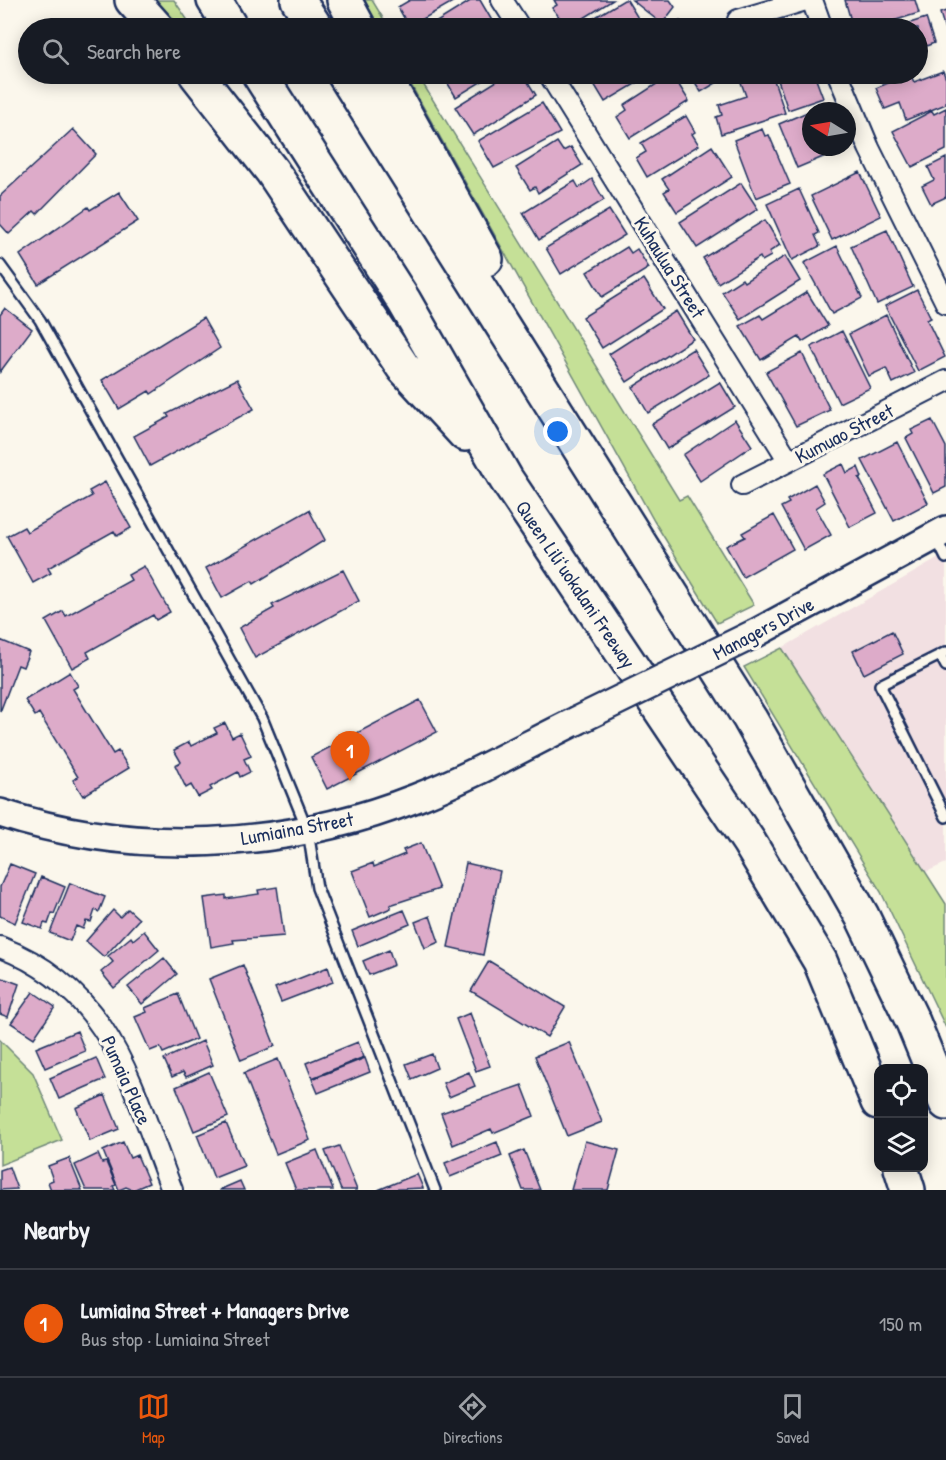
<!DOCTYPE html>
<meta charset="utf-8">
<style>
:root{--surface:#171b24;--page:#20242c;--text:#f1f3f6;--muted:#9ea1a6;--line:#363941;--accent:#ea580c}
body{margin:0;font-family:"Patrick Hand",sans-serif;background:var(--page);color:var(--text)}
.controls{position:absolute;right:18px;bottom:18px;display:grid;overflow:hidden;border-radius:12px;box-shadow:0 3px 15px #0003}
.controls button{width:54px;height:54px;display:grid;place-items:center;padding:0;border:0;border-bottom:2px solid var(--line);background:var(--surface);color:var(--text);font:30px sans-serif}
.compass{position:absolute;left:802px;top:102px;width:54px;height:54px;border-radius:50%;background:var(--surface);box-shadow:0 3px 15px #0003;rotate:281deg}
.you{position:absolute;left:558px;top:432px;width:21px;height:21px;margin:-15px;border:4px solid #fff;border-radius:50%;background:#1a73e8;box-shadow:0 0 0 9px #1a73e833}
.badge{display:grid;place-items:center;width:39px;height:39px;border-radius:50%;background:var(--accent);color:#fff;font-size:20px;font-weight:700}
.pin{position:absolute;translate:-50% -50px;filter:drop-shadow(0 2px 3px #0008)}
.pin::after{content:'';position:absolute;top:32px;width:21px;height:18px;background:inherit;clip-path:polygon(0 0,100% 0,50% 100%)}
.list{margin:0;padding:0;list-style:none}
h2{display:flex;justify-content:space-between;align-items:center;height:78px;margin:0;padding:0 24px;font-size:26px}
h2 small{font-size:20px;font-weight:400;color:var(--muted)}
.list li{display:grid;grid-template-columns:39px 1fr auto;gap:18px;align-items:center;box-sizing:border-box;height:108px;padding:0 24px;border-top:2px solid var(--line)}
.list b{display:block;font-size:22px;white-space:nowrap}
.list p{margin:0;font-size:20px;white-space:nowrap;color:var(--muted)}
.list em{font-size:20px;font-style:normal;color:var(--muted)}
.icon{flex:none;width:33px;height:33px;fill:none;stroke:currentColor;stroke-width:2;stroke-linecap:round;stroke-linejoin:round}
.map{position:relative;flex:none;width:946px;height:1190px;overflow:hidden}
.search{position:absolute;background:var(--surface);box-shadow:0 3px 15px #0003;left:18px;right:18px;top:18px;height:66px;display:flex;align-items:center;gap:15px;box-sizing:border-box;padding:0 21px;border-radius:33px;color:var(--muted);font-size:22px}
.sheet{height:186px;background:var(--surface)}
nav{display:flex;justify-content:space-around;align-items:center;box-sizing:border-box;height:84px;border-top:2px solid var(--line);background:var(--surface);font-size:16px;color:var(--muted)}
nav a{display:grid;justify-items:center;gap:3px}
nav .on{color:var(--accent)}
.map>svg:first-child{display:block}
.built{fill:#f2e0e2}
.green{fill:#c5e097;stroke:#70887a;stroke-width:1.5}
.building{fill:#ddabc9;stroke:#1b2f5e;stroke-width:1.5}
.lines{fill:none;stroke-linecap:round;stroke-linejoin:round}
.lane-casing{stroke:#1b2f5e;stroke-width:14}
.street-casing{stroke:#1b2f5e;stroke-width:24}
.secondary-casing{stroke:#1b2f5e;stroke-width:32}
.highway-casing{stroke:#1b2f5e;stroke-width:38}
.lane{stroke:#fbf7ec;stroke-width:9}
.street{stroke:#fbf7ec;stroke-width:20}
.secondary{stroke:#fbf7ec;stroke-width:27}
.highway{stroke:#fbf7ec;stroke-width:33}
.secondary-bridge-casing{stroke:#1b2f5e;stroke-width:32;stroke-linecap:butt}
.secondary-bridge{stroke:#fbf7ec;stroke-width:27}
.labels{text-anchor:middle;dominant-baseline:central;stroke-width:6;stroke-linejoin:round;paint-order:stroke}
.street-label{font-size:20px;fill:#1b2f5e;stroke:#fbf7ec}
</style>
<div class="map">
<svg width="946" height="1190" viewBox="0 0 946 1190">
<rect width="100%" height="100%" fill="#fbf7ec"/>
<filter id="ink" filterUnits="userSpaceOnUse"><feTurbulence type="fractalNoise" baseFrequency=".0167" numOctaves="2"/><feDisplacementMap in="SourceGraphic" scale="12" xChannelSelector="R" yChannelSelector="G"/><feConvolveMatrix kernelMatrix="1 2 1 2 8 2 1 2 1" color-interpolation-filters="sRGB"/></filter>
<g filter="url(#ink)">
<path class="built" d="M946,554V863L926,872L782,648Z"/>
<path class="green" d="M141,0H174L193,28H165Z
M364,0H372L389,28H380Z
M405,74H417L679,500L687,496L754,605L717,623L654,521Z
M782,648L946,904V1028L881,892L744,667Z
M0,1040L33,1073L62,1140L0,1165Z"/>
<path class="building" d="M410,0H456L409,27L398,7Z
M472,0H480L494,24L487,28H427Z
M554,0H613L568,28L552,8L557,5Z
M624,0H627L644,28H577Z
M632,0H670L675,7L662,24Z
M845,0H915L919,13L870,28H853Z
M946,11V33L940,13Z
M926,18L934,43L921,48L925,58L918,61V28H894Z
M680,21L685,28H668Z
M943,71L946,79V104L906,120L900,103L885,109L876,88L910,74L914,82Z
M442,74H494L456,97Z
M508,74L513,81L523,74L536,95L473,135L455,107Z
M588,74H652L605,102Z
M672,74L689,101L630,138L617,117L627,110L624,105Z
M690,74H724L719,77L721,80L701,92Z
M738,74H772L785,113L721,134L716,117L722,115L719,105L746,96Z
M776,74H814L823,98L788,110Z
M542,103L560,133L494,168L478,141Z
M824,105L826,111H811V147H841L842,149L797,168L779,124Z
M946,108V150L912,167L893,131L932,111L934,114Z
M686,116L695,132L692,134L699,145L647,177L636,158L646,152L641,143Z
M73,129L96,154L37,214L34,211L9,234L0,224V196Z
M762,129L765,136L769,135L790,184L756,198L734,140Z
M557,142L563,151L571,147L582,165L538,193L535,187L530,190L516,168Z
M712,146L732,177L677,212L664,192L669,189L662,179Z
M946,158V197L931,204L922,186L934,180L928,167Z
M860,172L881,216L832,240L811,196Z
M592,179L604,200L539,240L523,213L575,181L579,188Z
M741,183L758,209L697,248L680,222Z
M799,189L819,233L815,235L820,246L792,260L767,204Z
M119,192L138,221L38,284L20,255L88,207L90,210Z
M609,210L625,235L561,274L546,248Z
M765,220L780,245L769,252L771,256L762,261L760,257L718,283L703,258Z
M887,230L913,287L877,304L851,246Z
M837,246L862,298L832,314L804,263Z
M627,247L631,253L637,249L649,268L602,297L587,272Z
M785,256L800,281L740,319L722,292L742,279L744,282Z
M644,279L663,309L602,348L583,317Z
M917,290L931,318L927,320L945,357L918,371L885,306Z
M807,292L828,326L802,342L799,337L761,360L740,326L760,315L763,319Z
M5,308L32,329L0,372V315Z
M676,311L693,339L627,382L609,354Z
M886,315L914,373L893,383L886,368L869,376L849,334Z
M203,318L220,348L151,394L149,391L119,409L102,380Z
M842,331L870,388L839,403L811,347Z
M693,349L709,375L648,413L633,387Z
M802,353L830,410L796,426L766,372Z
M237,379L254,409L150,466L134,436L169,417L167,414Z
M720,382L735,407L667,449L652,424Z
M735,420L752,446L700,481L683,455Z
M932,420L946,447V487L934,493L906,438L913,434L911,430Z
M897,442L928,503L894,521L862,460Z
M843,464L847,473L858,467L862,477L859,478L877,513L850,527L823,474Z
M105,482L131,528L117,536L114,531L48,568L51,573L33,583L7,536L24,527L27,532L92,496L89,491Z
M815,484L825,502L816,508L831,535L804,550L781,507L789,503L787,500Z
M309,510L325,540L254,584L252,581L222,598L206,568Z
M774,515L793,549L743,577L726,546L745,537L742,533Z
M144,566L170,612L156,620L153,615L87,652L90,658L72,668L46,621L63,611L66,616L131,580L128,575Z
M343,570L359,601L255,658L239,628L274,608L272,605Z
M892,631L903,654L864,674L853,651Z
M0,640L29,652L23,667L18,665L0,712Z
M70,672L78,686L73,689L113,754L118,751L129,768L83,796L73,780L78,777L39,713L35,716L25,700Z
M420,700L437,732L327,789L311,757Z
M225,723L232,737L240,733L251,756L244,759L250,772L240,777L238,772L210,787L212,790L198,797L191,785L186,788L175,765L181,762L174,750L189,742L191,746L217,733L214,728Z
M421,843L439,889L390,905L391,908L370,917L352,871L373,863L374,867L405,854L403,850Z
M466,863L500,871L483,955L448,947Z
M10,864L35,874L15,923L0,916V887Z
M41,877L65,887L54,914L52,913L48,924L44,923L42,929L23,922Z
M70,883L105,897L99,912L95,910L91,922L86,921L83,929L76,926L70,941L50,933Z
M277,887L284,936L233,940L234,943L211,947L204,898L226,895V899L259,894L258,890Z
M128,909L139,919L104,957L86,941L113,910L120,917Z
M404,910L410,924L358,946L352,931Z
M430,916L439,942L425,948L415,922Z
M144,931L159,950L114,988L101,972L113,962L108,956L131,937L133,940Z
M389,950L394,965L369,975L363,961Z
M164,958L177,974L142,1004L128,987Z
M489,961L565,1007L547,1037L471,991Z
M243,965L275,1046L241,1060L209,979Z
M328,967L333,982L281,1002L275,988Z
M0,977L19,984L8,1017L0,1014Z
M33,992L55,1007L34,1038L11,1023Z
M178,994L196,1039L163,1053L160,1047L150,1051L135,1017L147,1012L145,1008Z
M470,1013L490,1066L476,1071L456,1019Z
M77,1031L85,1051L45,1068L36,1048Z
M203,1041L213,1065L186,1077L183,1072L172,1077L164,1059Z
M358,1042L364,1057L312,1078L306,1063Z
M569,1042L602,1122L567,1136L535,1056Z
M432,1054L437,1068L412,1079L406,1064Z
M96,1058L105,1079L59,1099L50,1078Z
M365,1058L370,1072L318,1093L312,1079Z
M278,1059L310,1140L276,1154L244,1073Z
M209,1072L228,1117L194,1131L176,1087Z
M469,1072L475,1086L449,1097L443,1083Z
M522,1085L534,1116L493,1133L491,1129L453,1145L441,1113Z
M105,1095L119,1129L90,1141L76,1108Z
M226,1123L244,1166L214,1178L197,1135Z
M585,1141L619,1150L608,1190H571Z
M123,1142L130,1158L137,1155L149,1183L133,1190L126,1187L119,1190L103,1151Z
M497,1142L502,1156L450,1177L445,1163Z
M339,1146L357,1190H341L325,1151Z
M317,1150L333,1190H296L285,1163Z
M524,1150L540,1190H523L510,1156Z
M98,1154L102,1163L106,1162L116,1185L113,1186L115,1190H86L75,1165Z
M69,1158L82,1190H51L48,1182L53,1180L48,1166Z
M9,1167L17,1189L0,1190V1170Z
M417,1174L423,1188L378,1190Z
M240,1181L244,1190H219Z"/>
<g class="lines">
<defs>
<path id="lane" d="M0,265L40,320L262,718L308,831L317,888L435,1190
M936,538L946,558
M946,652L880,685L946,817
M940,655L946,666"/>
<path id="street" d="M502,0L520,28
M812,0L822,28
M738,20L806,0
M549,74L789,461
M838,74L869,148L946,303
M742,485L946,381
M0,947C113,990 132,1088 172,1190"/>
<path id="secondary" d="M756,633L946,530
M0,813C135,857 284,850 416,798C471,777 523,747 576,721"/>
<path id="highway" d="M132,0L157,28
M214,0L231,28
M298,0L316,28
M344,0L359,28
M196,74L272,171L403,367L465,434
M259,74L404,301L506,479L749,842L820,961L878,1102
M344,74L750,719L862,916L913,1022L946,1103
M383,74L486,259
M901,1168L908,1190"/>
</defs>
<use href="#lane" class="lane-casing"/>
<use href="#street" class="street-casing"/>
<use href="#secondary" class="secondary-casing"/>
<use href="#highway" class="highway-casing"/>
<use href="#lane" class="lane"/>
<use href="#street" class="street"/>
<use href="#secondary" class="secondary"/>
<use href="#highway" class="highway"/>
<defs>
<path id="secondary-bridge" d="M576,721L756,633"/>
</defs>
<use href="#secondary-bridge" class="secondary-bridge-casing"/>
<use href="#secondary-bridge" class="secondary-bridge"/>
</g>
</g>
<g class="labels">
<g class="street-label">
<text transform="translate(670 267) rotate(58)">Kuhaulua Street</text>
<text transform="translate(844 433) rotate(-27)">Kumuao Street</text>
<text transform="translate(576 584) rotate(56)">Queen Liliʻuokalani Freeway</text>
<text transform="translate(763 628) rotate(-28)">Managers Drive</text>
<text transform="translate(297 828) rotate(-10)">Lumiaina Street</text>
<text transform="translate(127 1080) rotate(66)">Pumaia Place</text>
</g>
</g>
</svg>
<div class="controls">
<button><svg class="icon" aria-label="locate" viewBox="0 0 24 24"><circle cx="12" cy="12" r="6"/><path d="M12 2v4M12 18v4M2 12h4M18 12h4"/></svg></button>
<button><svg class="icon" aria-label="layers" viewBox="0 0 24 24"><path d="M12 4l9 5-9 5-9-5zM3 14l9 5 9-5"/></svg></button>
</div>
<svg class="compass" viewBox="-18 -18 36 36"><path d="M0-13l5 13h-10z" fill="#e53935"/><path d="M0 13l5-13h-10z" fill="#9ea1a6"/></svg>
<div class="you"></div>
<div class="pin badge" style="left:350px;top:781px">1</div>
<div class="search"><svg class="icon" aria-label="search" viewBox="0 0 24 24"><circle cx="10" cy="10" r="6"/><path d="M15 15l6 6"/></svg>Search here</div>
</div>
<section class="sheet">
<h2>Nearby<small></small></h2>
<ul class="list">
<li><span class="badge">1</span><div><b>Lumiaina Street + Managers Drive</b><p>Bus stop · Lumiaina Street</p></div><em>150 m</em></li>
</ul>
</section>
<nav>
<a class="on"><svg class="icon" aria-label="map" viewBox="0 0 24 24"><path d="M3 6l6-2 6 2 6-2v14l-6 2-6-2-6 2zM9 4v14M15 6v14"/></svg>Map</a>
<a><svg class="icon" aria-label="directions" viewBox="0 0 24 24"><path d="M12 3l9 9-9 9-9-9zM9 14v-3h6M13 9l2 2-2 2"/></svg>Directions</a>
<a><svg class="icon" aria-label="saved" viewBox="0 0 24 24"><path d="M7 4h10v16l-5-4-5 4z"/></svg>Saved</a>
</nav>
